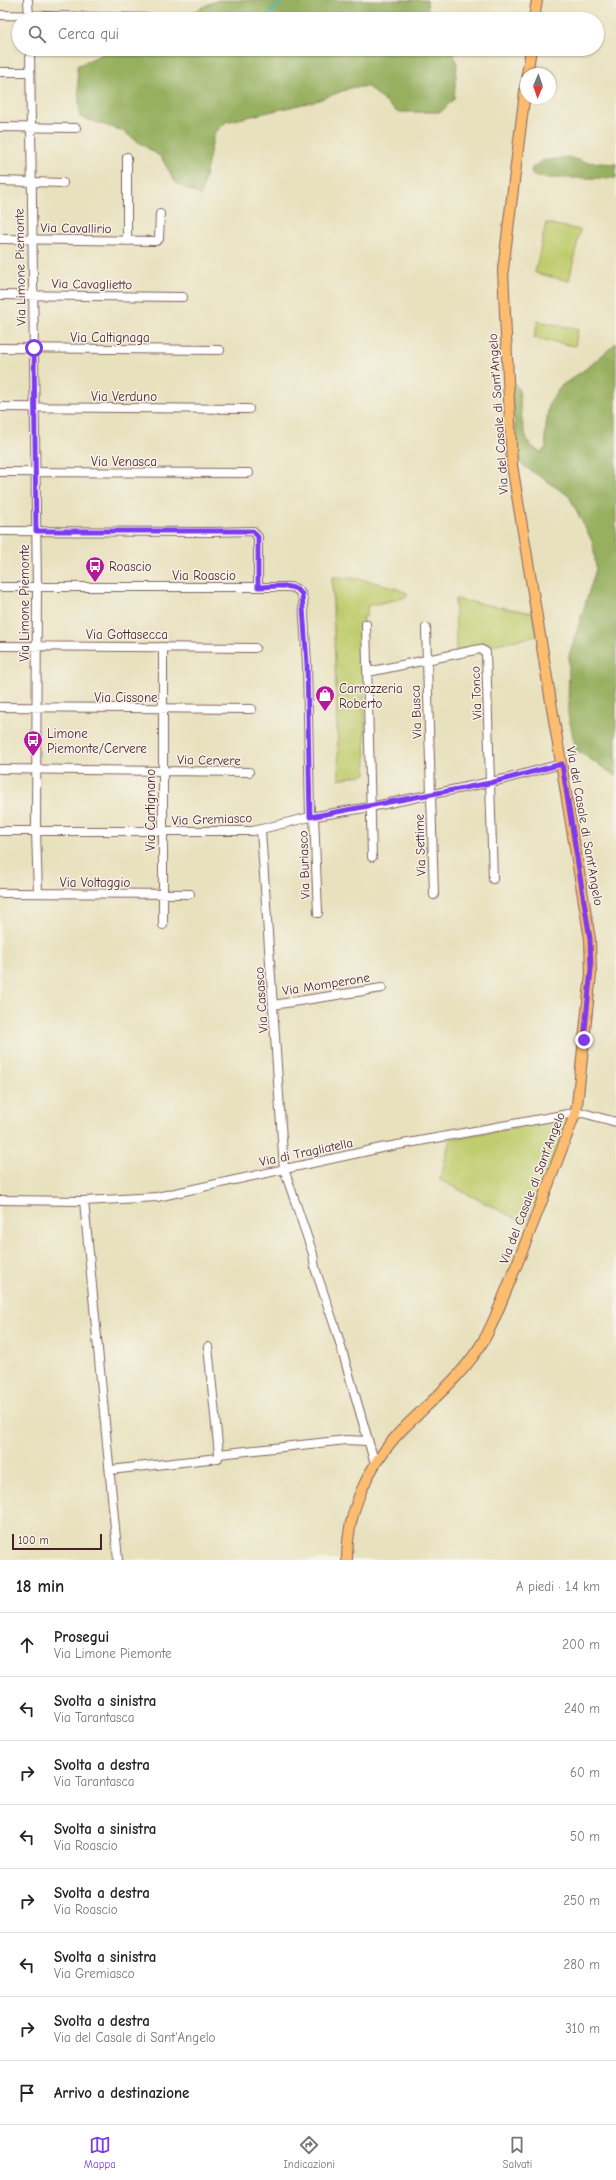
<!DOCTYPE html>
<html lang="it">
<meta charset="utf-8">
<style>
:root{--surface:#fff;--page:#f6f6f6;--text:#222;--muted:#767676;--line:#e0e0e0;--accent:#7c3aed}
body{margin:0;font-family:"Comic Neue",sans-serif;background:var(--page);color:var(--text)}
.compass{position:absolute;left:520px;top:68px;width:36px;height:36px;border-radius:50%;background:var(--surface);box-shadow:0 1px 3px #0004;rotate:182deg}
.scale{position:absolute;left:12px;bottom:10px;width:90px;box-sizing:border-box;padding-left:4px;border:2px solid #4a1f2b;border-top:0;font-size:11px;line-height:14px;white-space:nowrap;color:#4a1f2b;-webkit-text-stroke:3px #f7f3e8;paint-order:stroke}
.stop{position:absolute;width:12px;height:12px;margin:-9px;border:3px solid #7c3aed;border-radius:50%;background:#fff}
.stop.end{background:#7c3aed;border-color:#fff;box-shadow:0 1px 4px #0008}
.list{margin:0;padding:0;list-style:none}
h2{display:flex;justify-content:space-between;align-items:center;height:52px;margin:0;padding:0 16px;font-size:17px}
h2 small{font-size:13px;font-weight:400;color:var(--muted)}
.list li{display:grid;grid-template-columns:26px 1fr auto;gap:12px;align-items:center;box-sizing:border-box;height:64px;padding:0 16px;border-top:1px solid var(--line)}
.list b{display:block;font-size:15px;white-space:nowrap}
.list p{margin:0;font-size:13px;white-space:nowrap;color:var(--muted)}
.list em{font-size:13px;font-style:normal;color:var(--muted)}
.icon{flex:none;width:22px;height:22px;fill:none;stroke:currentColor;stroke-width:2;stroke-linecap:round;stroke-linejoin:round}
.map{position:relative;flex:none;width:616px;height:1560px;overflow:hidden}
.search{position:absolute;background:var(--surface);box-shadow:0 1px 3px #0004;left:12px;right:12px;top:12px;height:44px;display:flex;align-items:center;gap:10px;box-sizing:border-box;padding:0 14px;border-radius:22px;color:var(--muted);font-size:15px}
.sheet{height:564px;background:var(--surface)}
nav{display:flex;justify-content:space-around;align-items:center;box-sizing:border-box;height:56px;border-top:1px solid var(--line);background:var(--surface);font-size:11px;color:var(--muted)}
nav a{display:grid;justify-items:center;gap:2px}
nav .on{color:var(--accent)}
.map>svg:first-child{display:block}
.green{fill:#bfcc6d;stroke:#84764c}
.forest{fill:#97b060;stroke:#706846}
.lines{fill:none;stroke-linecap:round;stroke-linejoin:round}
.stream{stroke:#4ab8c3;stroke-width:2}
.minor-casing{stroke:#81635e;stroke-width:10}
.major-casing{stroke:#81635e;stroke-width:12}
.minor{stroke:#fff;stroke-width:8}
.major{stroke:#fcbd6f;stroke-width:10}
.route{stroke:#7c3aed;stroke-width:5}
.labels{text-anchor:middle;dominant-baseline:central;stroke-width:3;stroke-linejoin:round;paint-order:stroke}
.street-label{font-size:13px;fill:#4a1f2b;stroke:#f7f3e8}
.poi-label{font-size:13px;fill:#4a1f2b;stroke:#f7f3e8;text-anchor:start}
</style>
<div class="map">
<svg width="616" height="1560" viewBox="0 0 616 1560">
<rect width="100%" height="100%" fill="#f7f3e8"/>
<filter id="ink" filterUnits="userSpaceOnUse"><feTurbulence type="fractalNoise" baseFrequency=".025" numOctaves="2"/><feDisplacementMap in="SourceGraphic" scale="8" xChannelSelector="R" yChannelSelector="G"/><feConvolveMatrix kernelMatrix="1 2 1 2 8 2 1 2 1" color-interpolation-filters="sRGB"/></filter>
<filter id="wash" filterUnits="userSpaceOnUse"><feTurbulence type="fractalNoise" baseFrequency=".012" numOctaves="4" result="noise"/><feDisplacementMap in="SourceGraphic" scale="16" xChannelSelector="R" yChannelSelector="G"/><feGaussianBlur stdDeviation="0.9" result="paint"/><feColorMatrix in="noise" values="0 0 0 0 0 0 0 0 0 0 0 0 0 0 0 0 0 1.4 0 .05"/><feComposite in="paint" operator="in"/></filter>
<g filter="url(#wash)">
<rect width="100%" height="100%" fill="#e8e1be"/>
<path class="green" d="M546,223L580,230L569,281L535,273Z
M538,321L578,329L575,346L534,338Z
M332,577C353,576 388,584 407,593V597L367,606V616L363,617L366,774L339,779Z
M455,599L533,613L537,636L456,652Z
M564,1118L568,1120L551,1170L526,1224L440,1180L450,1139Z"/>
<path class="forest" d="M218,0H427L428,11L435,19H177Z
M113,49H452L457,64L454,99L441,112H397L368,87H353L316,101L226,122L214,134L201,196L176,183L161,157L121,130L80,117L77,66Z
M568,157L585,162L616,164V178H545L532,175L531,169L541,161Z
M616,343V776L576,750L568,714L569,656L596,569L593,543L569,496L521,464L516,443L512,385H516L519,391C522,410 520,448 542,452L546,447L545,434L549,403L561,386L591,365Z"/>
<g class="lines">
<path class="stream" d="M268,15L284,0"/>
</g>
</g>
<g filter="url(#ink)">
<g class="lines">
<defs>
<path id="minor" d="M28,0L29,19
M0,15L150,18
M30,49L37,587L36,832L38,893
M0,72H30
M0,127L76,128
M127,157V241
M0,181L63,183
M0,239L156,241L159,239L160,214
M0,295L183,297
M0,348L220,350
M0,407L249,409
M0,472L249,473
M0,531L210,532L253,531L258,537V587
M0,587H287C296,587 302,591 303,600L307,664L310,817
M366,624L372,857
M426,628L434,895
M0,646L255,648
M163,647V925
M368,672L480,649L486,652L493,879
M0,707L252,709
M0,769L249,772
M314,816L318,913
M261,830L284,1169L313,1254L315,1268L337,1333L375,1464
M0,831H253L310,817L370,807L505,779L561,764
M0,893L190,894
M273,1005L382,988
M0,1200L84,1201L157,1197L381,1148L568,1114L583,1113L616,1122
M84,1201L118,1560
M219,1454L346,1440L368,1441
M110,1470L218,1458L219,1454L208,1347"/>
<path id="major" d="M534,19L537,0
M527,74L531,49
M347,1560C347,1513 366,1469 398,1434C428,1403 463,1377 485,1338C497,1316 505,1292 515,1269C536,1217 556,1165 575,1114L577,1105L591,974L590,939L512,465L503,270L526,84"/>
</defs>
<use href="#minor" class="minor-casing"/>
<use href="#major" class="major-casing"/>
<use href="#minor" class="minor"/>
<use href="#major" class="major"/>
</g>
</g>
<g class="lines" filter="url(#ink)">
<path class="route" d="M34,348L36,531H253L258,537V587C271,587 293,582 302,594L307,664L310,817L490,783L562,764L590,939L591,969L584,1040"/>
</g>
<defs>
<symbol id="bus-pin" viewBox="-11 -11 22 30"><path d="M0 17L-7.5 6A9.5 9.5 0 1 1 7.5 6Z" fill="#b5179e" stroke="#f7f3e8"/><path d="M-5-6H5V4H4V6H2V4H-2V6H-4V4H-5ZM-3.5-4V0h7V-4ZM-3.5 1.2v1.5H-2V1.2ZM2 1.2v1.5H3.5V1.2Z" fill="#fff"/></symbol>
<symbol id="shop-pin" viewBox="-11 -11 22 30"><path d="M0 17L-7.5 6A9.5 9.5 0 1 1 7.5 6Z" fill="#b5179e" stroke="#f7f3e8"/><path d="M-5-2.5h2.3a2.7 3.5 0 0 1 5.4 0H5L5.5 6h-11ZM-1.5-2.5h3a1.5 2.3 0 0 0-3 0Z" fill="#fff"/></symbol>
</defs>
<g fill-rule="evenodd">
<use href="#bus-pin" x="84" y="555" width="22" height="30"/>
<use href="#shop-pin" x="314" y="684" width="22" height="30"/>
<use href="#bus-pin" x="22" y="729" width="22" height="30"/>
</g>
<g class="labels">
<g class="street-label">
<text transform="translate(76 228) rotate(1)">Via Cavallirio</text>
<text transform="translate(20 267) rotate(-91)">Via Limone Piemonte</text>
<text transform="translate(92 284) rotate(1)">Via Cavaglietto</text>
<text x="110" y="337">Via Caltignaga</text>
<text x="124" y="396">Via Verduno</text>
<text transform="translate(498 414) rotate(-94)">Via del Casale di Sant'Angelo</text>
<text x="124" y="461">Via Venasca</text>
<text x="204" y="575">Via Roascio</text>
<text transform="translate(24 603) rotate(-90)">Via Limone Piemonte</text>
<text x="127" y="634">Via Gottasecca</text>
<text transform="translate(476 693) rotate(-92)">Via Tonco</text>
<text x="126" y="697">Via Cissone</text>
<text transform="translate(416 712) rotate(-92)">Via Busca</text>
<text transform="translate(209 760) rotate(1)">Via Cervere</text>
<text transform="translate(150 810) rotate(-90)">Via Cartignano</text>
<text transform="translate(212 819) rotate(-2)">Via Gremiasco</text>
<text transform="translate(585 826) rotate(80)">Via del Casale di Sant'Angelo</text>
<text transform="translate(420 845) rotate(-92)">Via Settime</text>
<text transform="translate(304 865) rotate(-92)">Via Buriasco</text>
<text x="95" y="882">Via Voltaggio</text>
<text transform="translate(326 984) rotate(-9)">Via Momperone</text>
<text transform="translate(261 1000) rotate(-94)">Via Casasco</text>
<text transform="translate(306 1152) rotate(-12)">Via di Tragliatella</text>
<text transform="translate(532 1188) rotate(-69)">Via del Casale di Sant'Angelo</text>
</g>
<g class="poi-label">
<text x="109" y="566">Roascio</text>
<text x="339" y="688">Carrozzeria<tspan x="339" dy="15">Roberto</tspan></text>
<text x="47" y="733">Limone<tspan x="47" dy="15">Piemonte/Cervere</tspan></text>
</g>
</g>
</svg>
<svg class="compass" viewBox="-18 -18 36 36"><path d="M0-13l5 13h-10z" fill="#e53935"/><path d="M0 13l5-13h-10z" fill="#767676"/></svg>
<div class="scale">100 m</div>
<div class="stop" style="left:34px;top:348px"></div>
<div class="stop end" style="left:584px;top:1040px"></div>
<div class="search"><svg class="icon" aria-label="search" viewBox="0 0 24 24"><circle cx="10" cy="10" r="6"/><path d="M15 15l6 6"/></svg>Cerca qui</div>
</div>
<section class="sheet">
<h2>18 min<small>A piedi · 1.4 km</small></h2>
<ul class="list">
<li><svg class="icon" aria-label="ahead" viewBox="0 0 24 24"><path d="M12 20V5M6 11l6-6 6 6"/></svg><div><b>Prosegui</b><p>Via Limone Piemonte</p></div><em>200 m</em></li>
<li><svg class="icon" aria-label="left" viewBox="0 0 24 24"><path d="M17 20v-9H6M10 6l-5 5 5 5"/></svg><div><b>Svolta a sinistra</b><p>Via Tarantasca</p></div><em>240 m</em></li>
<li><svg class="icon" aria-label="right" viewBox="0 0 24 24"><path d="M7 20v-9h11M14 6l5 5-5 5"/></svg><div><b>Svolta a destra</b><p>Via Tarantasca</p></div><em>60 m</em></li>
<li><svg class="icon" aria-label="left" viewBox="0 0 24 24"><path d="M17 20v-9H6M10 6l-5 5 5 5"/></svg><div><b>Svolta a sinistra</b><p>Via Roascio</p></div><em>50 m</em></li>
<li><svg class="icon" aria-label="right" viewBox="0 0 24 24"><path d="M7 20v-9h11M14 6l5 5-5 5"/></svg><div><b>Svolta a destra</b><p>Via Roascio</p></div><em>250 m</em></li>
<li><svg class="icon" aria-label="left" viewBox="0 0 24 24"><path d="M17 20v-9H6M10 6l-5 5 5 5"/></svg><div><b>Svolta a sinistra</b><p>Via Gremiasco</p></div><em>280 m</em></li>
<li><svg class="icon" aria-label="right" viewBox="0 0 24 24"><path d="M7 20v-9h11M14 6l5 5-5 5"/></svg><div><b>Svolta a destra</b><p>Via del Casale di Sant'Angelo</p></div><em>310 m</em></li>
<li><svg class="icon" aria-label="arrive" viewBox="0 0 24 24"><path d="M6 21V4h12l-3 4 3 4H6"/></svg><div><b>Arrivo a destinazione</b></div></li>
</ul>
</section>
<nav>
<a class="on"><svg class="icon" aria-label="map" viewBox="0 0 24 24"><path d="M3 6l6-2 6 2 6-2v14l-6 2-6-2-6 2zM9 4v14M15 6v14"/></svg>Mappa</a>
<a><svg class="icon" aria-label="directions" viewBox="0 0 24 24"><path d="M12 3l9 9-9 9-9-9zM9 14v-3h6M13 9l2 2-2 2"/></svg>Indicazioni</a>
<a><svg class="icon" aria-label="saved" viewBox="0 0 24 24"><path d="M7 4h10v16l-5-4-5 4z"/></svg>Salvati</a>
</nav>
